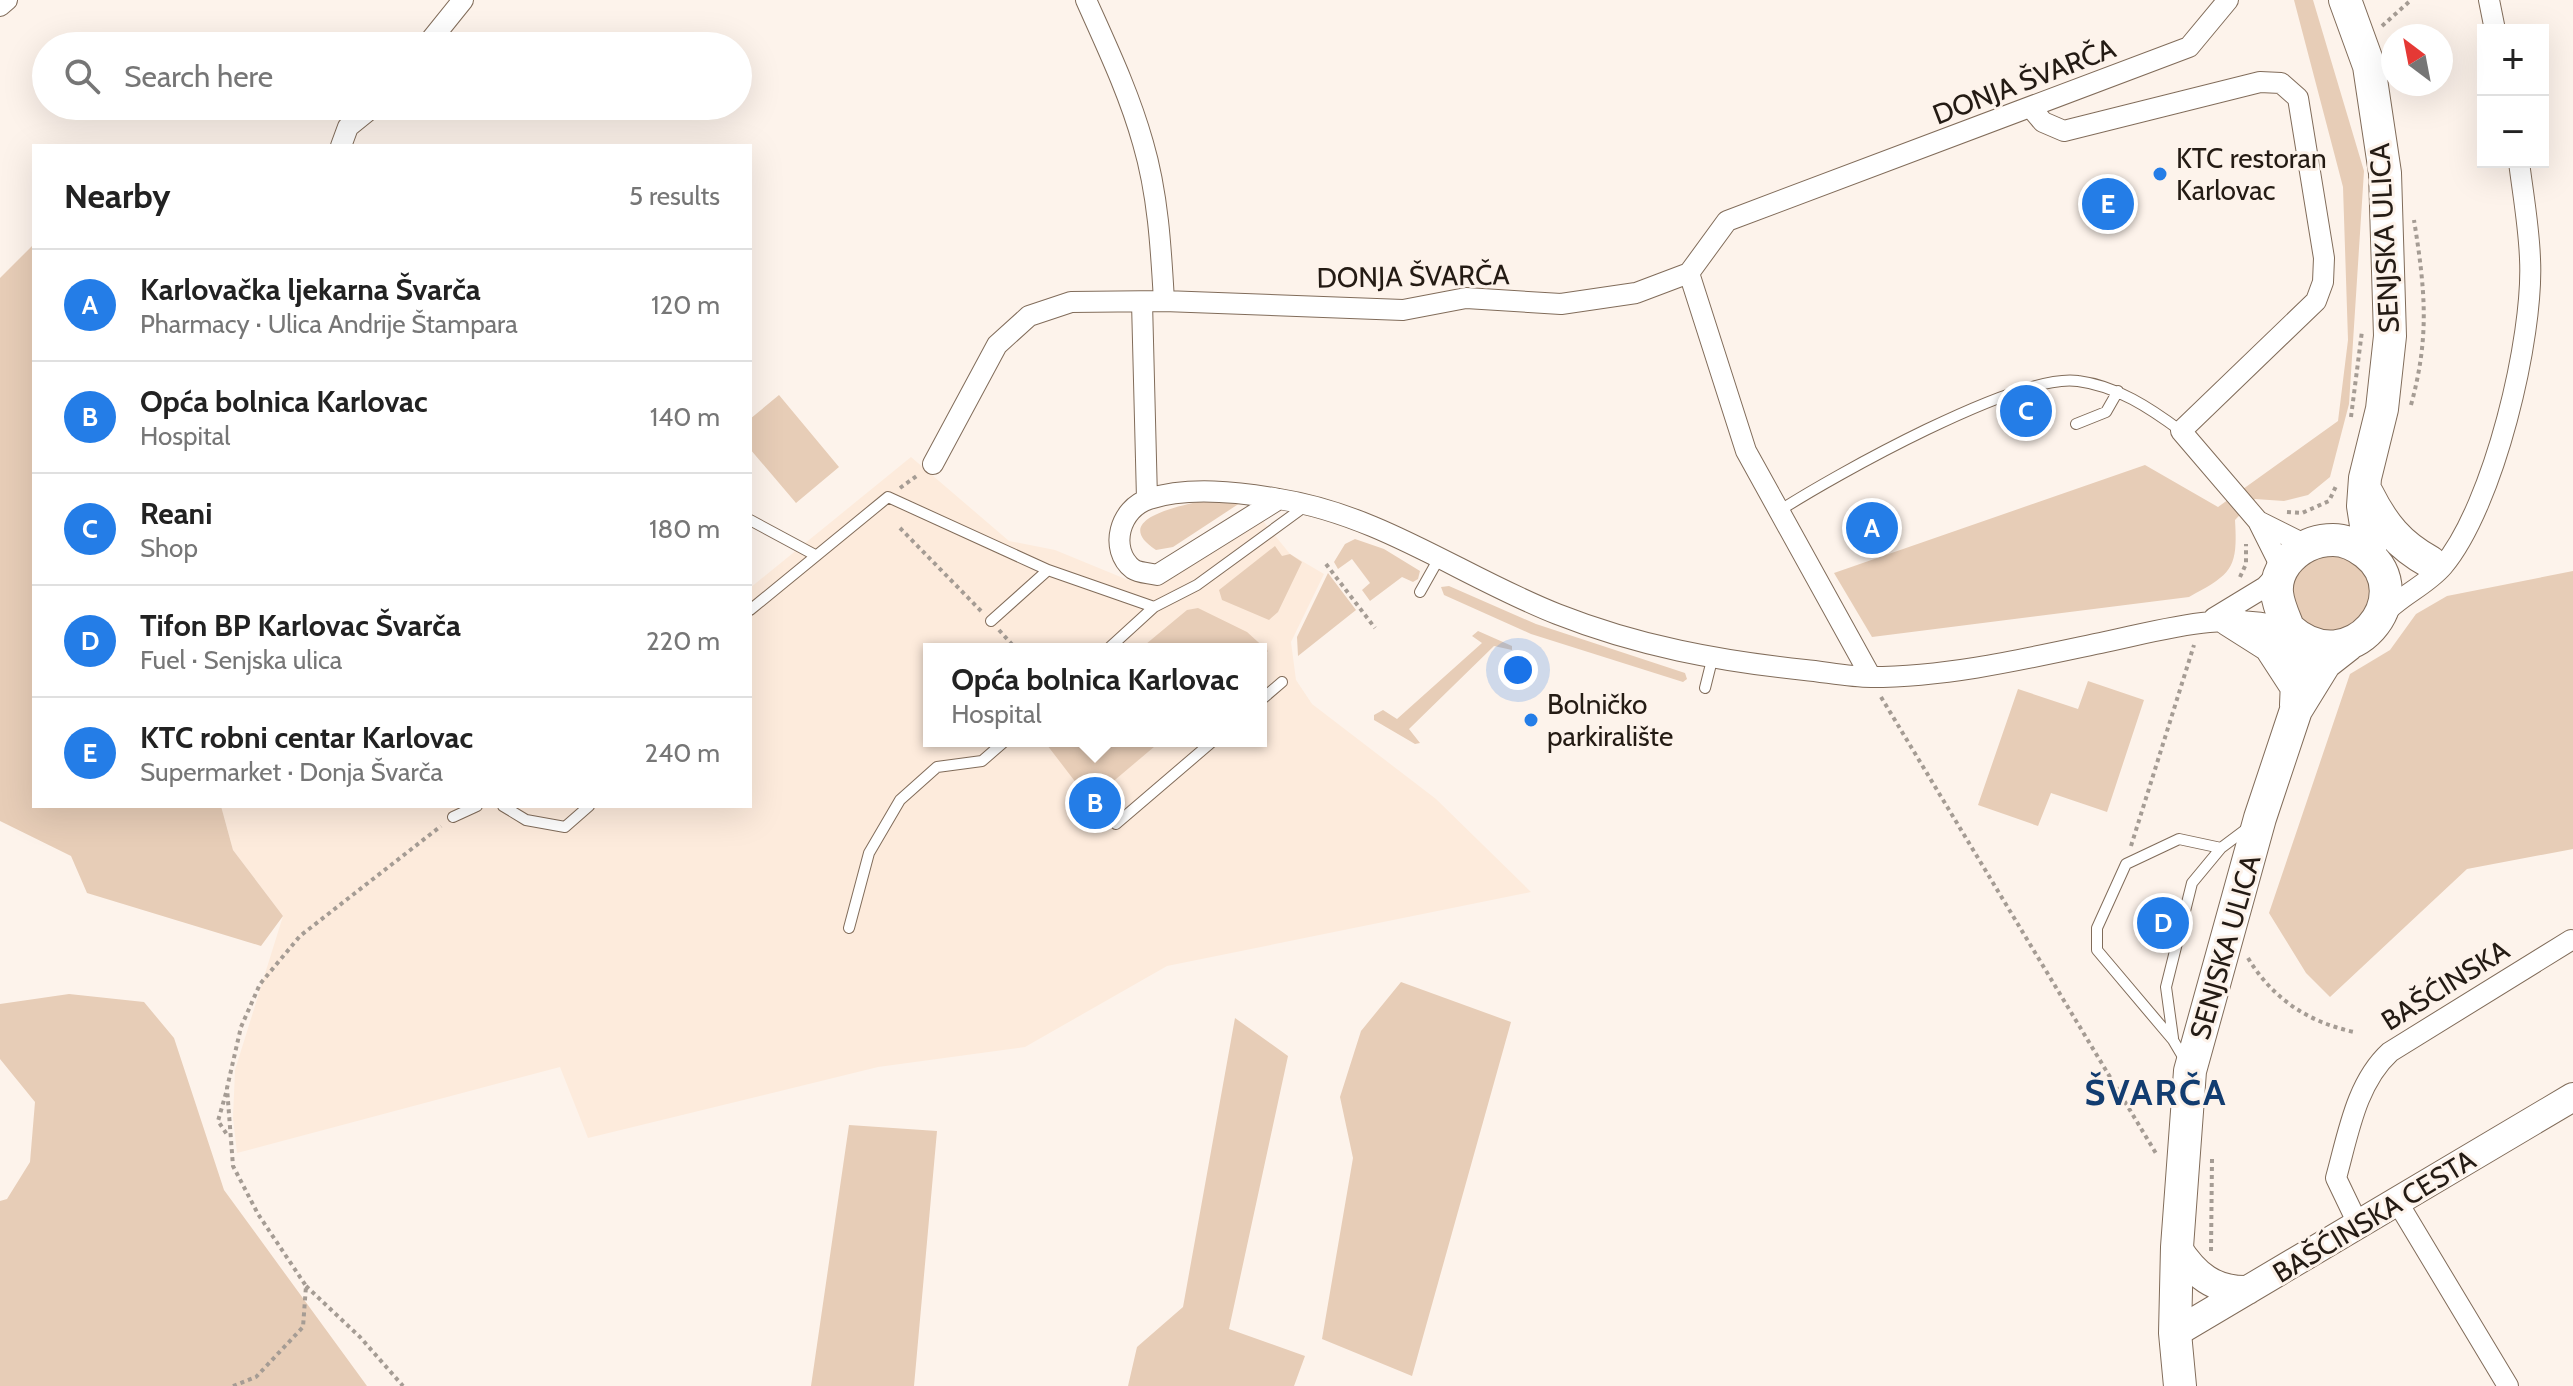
<!DOCTYPE html>
<meta charset="utf-8">
<style>
:root{--surface:#fff;--page:#f2f2f2;--text:#222;--muted:#767676;--line:#e0e0e0;--accent:#247de7}
body{margin:0;font-family:Cabin,sans-serif;background:var(--page);color:var(--text)}
.controls{position:absolute;right:24px;top:24px;display:grid;overflow:hidden;border-radius:0px;box-shadow:0 8px 32px #0002}
.controls button{width:72px;height:72px;display:grid;place-items:center;padding:0;border:0;border-bottom:2px solid var(--line);background:var(--surface);color:var(--text);font:40px sans-serif}
.compass{position:absolute;left:2381px;top:24px;width:72px;height:72px;border-radius:50%;background:var(--surface);box-shadow:0 8px 32px #0002;rotate:328deg}
.you{position:absolute;left:1518px;top:670px;width:28px;height:28px;margin:-20px;border:6px solid #fff;border-radius:50%;background:#1a73e8;box-shadow:0 0 0 12px #1a73e833}
.badge{display:grid;place-items:center;width:52px;height:52px;border-radius:50%;background:var(--accent);color:#fff;font-size:26px;font-weight:700}
.pin{position:absolute;translate:-50% -50%;border:4px solid #fff;box-shadow:0 2px 8px #0006}
.popup{position:absolute;left:923px;top:643px;width:344px;height:104px;box-sizing:border-box;display:grid;place-content:center;border-radius:0px;background:var(--surface);filter:drop-shadow(0 2px 6px #0005);font-size:26px;white-space:nowrap;color:var(--muted)}
.popup b{font-size:30px;color:var(--text)}
.popup::after{content:'';position:absolute;left:50%;top:100%;margin-left:-16px;border:16px solid transparent;border-top-color:var(--surface)}
.list{margin:0;padding:0;list-style:none}
h2{display:flex;justify-content:space-between;align-items:center;height:104px;margin:0;padding:0 32px;font-size:34px}
h2 small{font-size:26px;font-weight:400;color:var(--muted)}
.list li{display:grid;grid-template-columns:52px 1fr auto;gap:24px;align-items:center;box-sizing:border-box;height:112px;padding:0 32px;border-top:2px solid var(--line)}
.list b{display:block;font-size:30px;white-space:nowrap}
.list p{margin:0;font-size:26px;white-space:nowrap;color:var(--muted)}
.list em{font-size:26px;font-style:normal;color:var(--muted)}
.icon{flex:none;width:44px;height:44px;fill:none;stroke:currentColor;stroke-width:2;stroke-linecap:round;stroke-linejoin:round}
.map{position:relative;flex:none;width:2573px;height:1386px;overflow:hidden}
.search{position:absolute;background:var(--surface);box-shadow:0 8px 32px #0002;left:32px;top:32px;width:720px;height:88px;display:flex;align-items:center;gap:20px;box-sizing:border-box;padding:0 28px;border-radius:44px;color:var(--muted);font-size:30px}
.panel{position:absolute;background:var(--surface);box-shadow:0 8px 32px #0002;left:32px;top:144px;width:720px;height:664px;border-radius:0px}
.map>svg:first-child{display:block}
.built{fill:#fdebdc;fill-rule:evenodd}
.green{fill:#e7cdb7}
.lines{fill:none;stroke-linecap:round;stroke-linejoin:round}
.lane-casing{stroke:#816c5a;stroke-width:12}
.street-casing{stroke:#816c5a;stroke-width:22}
.secondary-casing{stroke:#816c5a;stroke-width:30}
.primary-casing{stroke:#816c5a;stroke-width:34}
.path{stroke:#a59c94;stroke-width:4;stroke-dasharray:4 4;stroke-linecap:butt}
.lane{stroke:#fff;stroke-width:10}
.street{stroke:#fff;stroke-width:20}
.secondary{stroke:#fff;stroke-width:28}
.primary{stroke:#fff;stroke-width:32}
.poi-dot{fill:#247de7;stroke:#fdf3eb;stroke-width:3}
.labels{text-anchor:middle;dominant-baseline:central;stroke-width:6;stroke-linejoin:round;paint-order:stroke}
.street-label{font-size:28px;fill:#241b14;stroke:#fdf3eb}
.poi-label{font-size:28px;fill:#241b14;stroke:#fdf3eb;text-anchor:start}
.district-label{font-size:36px;font-weight:bold;letter-spacing:2px;fill:#123c70;stroke:#fdf3eb}
</style>
<div class="map">
<svg width="2573" height="1386" viewBox="0 0 2573 1386">
<rect width="100%" height="100%" fill="#fdf3eb"/>
<path class="built" d="M911,457L1009,541L1055,550L1128,580L1156,583L1259,516L1290,554L1324,574L1291,642L1296,680L1312,704L1436,799L1531,892L1167,966L1025,1047L878,1067L588,1138L560,1067L237,1153L233,1118L235,1070L283,916L233,850L221,806H750V588ZM929,649H1261V741H929Z"/>
<path class="green" d="M2294,0H2313L2364,171L2349,404L2330,477L2308,495L2284,501L2255,499L2235,520C2238,569 2232,574 2189,597L1872,637L1834,573L2145,465L2218,507L2338,421L2348,340L2343,187Z
M34,244V806H221L233,850L283,916L261,946L87,893L71,856L0,821V278Z
M779,395L839,467L796,503L750,449V419Z
M1206,500L1240,503L1173,547L1156,550C1107,518 1186,505 1206,500Z
M1355,539L1384,549L1420,571L1418,579L1413,582L1402,577L1370,601L1362,590L1370,583L1352,559L1338,569L1334,562L1345,544Z
M1275,546L1282,556L1290,554L1302,562L1278,612L1269,620L1222,600L1219,590Z
M2290 592a40 40 0 1 1 80 0a40 40 0 1 1-80 0Z
M2573,571V849L2467,869L2330,997L2306,973L2269,913L2350,674L2390,650L2416,614L2447,596Z
M1328,573L1356,610L1298,656L1297,637Z
M1449,586L1536,624L1685,673L1687,679L1683,682L1531,634L1444,595L1441,587Z
M1198,608L1247,632L1268,651L1261,657V649H1140L1187,610Z
M1478,631L1512,646V650L1494,646L1409,729L1420,743L1415,744L1374,720V715L1383,710L1397,719L1482,643L1472,636Z
M2088,681L2144,700L2107,812L2051,793L2038,826L1978,805L2018,689L2078,709Z
M1044,741H1161L1090,801Z
M1401,982L1511,1022L1412,1376L1322,1339L1353,1158L1340,1097L1361,1031Z
M69,994L144,1002L174,1038L224,1190L367,1386H0V1201L7,1199L30,1162L35,1102L0,1059V1004Z
M1235,1018L1288,1056L1229,1329L1305,1356L1294,1386H1128L1137,1347L1183,1307Z
M849,1125L937,1131L914,1386H811Z"/>
<g class="lines">
<defs>
<path id="lane" d="M2076,424L2106,412L2118,391
M1779,511C1833,476 2019,372 2078,381C2117,386 2150,408 2181,431
M750,520L815,555
M1420,592L1438,560
M750,610L888,497L1048,570
M991,621L1048,570L1154,607
M1108,649L1154,607L1197,585L1304,507
M1705,688L1712,660
M1261,700L1282,682
M503,806L526,820L565,827L589,806
M453,817L477,806
M1116,824L1213,741
M849,928L869,853L900,800L937,767L982,761L1005,741
M2173,1038L2166,987L2192,883L2221,848L2249,827
M2186,1062L2173,1040L2097,950V928L2126,864L2179,839L2221,848"/>
<path id="street" d="M1086,0C1107,47 1129,93 1143,143C1158,194 1161,248 1164,301
M2489,0L2495,30
M0,6L7,0
M426,46L463,0
M2032,109L2043,122L2064,131L2260,82L2281,83L2298,98L2324,258L2323,282L2316,301L2181,431L2258,521L2282,569L2265,587L2214,618
M341,146L348,127L374,106
M1689,273L1746,451L1871,677
M1142,302L1147,499
M933,464L997,345L1029,316L1071,302L1164,301L1403,310L1466,298L1561,304L1636,293L1689,273L1727,221L2189,47L2228,0
M1279,499C1239,492 1188,486 1149,499C1120,508 1108,549 1133,569C1139,573 1150,573 1157,575L1279,499C1381,515 1463,577 1557,614C1638,646 1719,661 1805,670C1826,672 1849,677 1871,677C1949,677 2029,658 2105,642C2166,629 2227,610 2289,629
M2258,521L2306,545
M2382,616C2399,596 2426,586 2443,566C2494,505 2534,337 2530,259C2529,227 2523,194 2519,162
M2398,1203L2508,1386
M2359,1226L2336,1178C2348,1135 2356,1083 2390,1052L2571,940"/>
<path id="secondary" d="M2177,1247C2195,1275 2214,1291 2248,1290
M2175,1333L2573,1097"/>
<path id="primary" d="M2345,0L2369,66L2385,173L2390,336L2382,409L2365,478L2363,506L2371,557
M2367,493C2383,525 2399,545 2430,562
M2229,620L2270,646L2296,686
M2289,629C2350,684 2421,596 2366,553C2357,546 2346,540 2333,540C2313,540 2298,548 2286,563C2263,594 2290,619 2295,650C2298,668 2297,686 2296,705
M2180,1386L2175,1333L2177,1247L2190,1071L2260,818L2296,710L2325,663L2348,645"/>
</defs>
<use href="#lane" class="lane-casing"/>
<use href="#street" class="street-casing"/>
<use href="#secondary" class="secondary-casing"/>
<use href="#primary" class="primary-casing"/>
<path class="path" d="M2382,26L2411,0
M2411,405C2430,336 2425,289 2414,220
M2351,417L2362,331
M900,488L918,475
M2287,512L2302,513L2329,501L2337,484
M900,528L982,612
M1326,564L1375,628
M2240,577L2246,564V544
M999,630L1016,649
M1881,697L2157,1155
M2131,846L2194,645
M2248,958C2273,999 2308,1022 2354,1032
M226,1093L218,1121L228,1136
M2211,1251L2212,1159
M306,1286L360,1337L403,1386
M233,1386L256,1377L303,1327L306,1286L258,1214L233,1166L227,1088L241,1027L260,984L300,936L441,826"/>
<use href="#lane" class="lane"/>
<use href="#street" class="street"/>
<use href="#secondary" class="secondary"/>
<use href="#primary" class="primary"/>
</g>
<g class="poi-dot">
<circle cx="2160" cy="174" r="8"/>
<circle cx="1531" cy="720" r="8"/>
</g>
<g class="labels">
<g class="street-label">
<text transform="translate(2024 81) rotate(-21)">DONJA ŠVARČA</text>
<text transform="translate(2384 238) rotate(-93)">SENJSKA ULICA</text>
<text transform="translate(1413 276) rotate(-1)">DONJA ŠVARČA</text>
<text transform="translate(2225 947) rotate(-74)">SENJSKA ULICA</text>
<text transform="translate(2445 985) rotate(-32)">BAŠĆINSKA</text>
<text transform="translate(2374 1216) rotate(-31)">BAŠĆINSKA CESTA</text>
</g>
<g class="poi-label">
<text x="2176" y="158">KTC restoran<tspan x="2176" dy="32">Karlovac</tspan></text>
<text x="1547" y="704">Bolničko<tspan x="1547" dy="32">parkiralište</tspan></text>
</g>
<g class="district-label">
<text x="2156" y="1092">ŠVARČA</text>
</g>
</g>
</svg>
<div class="controls">
<button>+</button>
<button>−</button>
</div>
<svg class="compass" viewBox="-18 -18 36 36"><path d="M0-13l5 13h-10z" fill="#e53935"/><path d="M0 13l5-13h-10z" fill="#767676"/></svg>
<div class="you"></div>
<div class="pin badge" style="left:1872px;top:528px">A</div>
<div class="pin badge" style="left:1095px;top:803px">B</div>
<div class="popup"><b>Opća bolnica Karlovac</b>Hospital</div>
<div class="pin badge" style="left:2026px;top:411px">C</div>
<div class="pin badge" style="left:2163px;top:923px">D</div>
<div class="pin badge" style="left:2108px;top:204px">E</div>
<div class="search"><svg class="icon" aria-label="search" viewBox="0 0 24 24"><circle cx="10" cy="10" r="6"/><path d="M15 15l6 6"/></svg>Search here</div>
<section class="panel">
<h2>Nearby<small>5 results</small></h2>
<ul class="list">
<li><span class="badge">A</span><div><b>Karlovačka ljekarna Švarča</b><p>Pharmacy · Ulica Andrije Štampara</p></div><em>120 m</em></li>
<li><span class="badge">B</span><div><b>Opća bolnica Karlovac</b><p>Hospital</p></div><em>140 m</em></li>
<li><span class="badge">C</span><div><b>Reani</b><p>Shop</p></div><em>180 m</em></li>
<li><span class="badge">D</span><div><b>Tifon BP Karlovac Švarča</b><p>Fuel · Senjska ulica</p></div><em>220 m</em></li>
<li><span class="badge">E</span><div><b>KTC robni centar Karlovac</b><p>Supermarket · Donja Švarča</p></div><em>240 m</em></li>
</ul>
</section>
</div>
